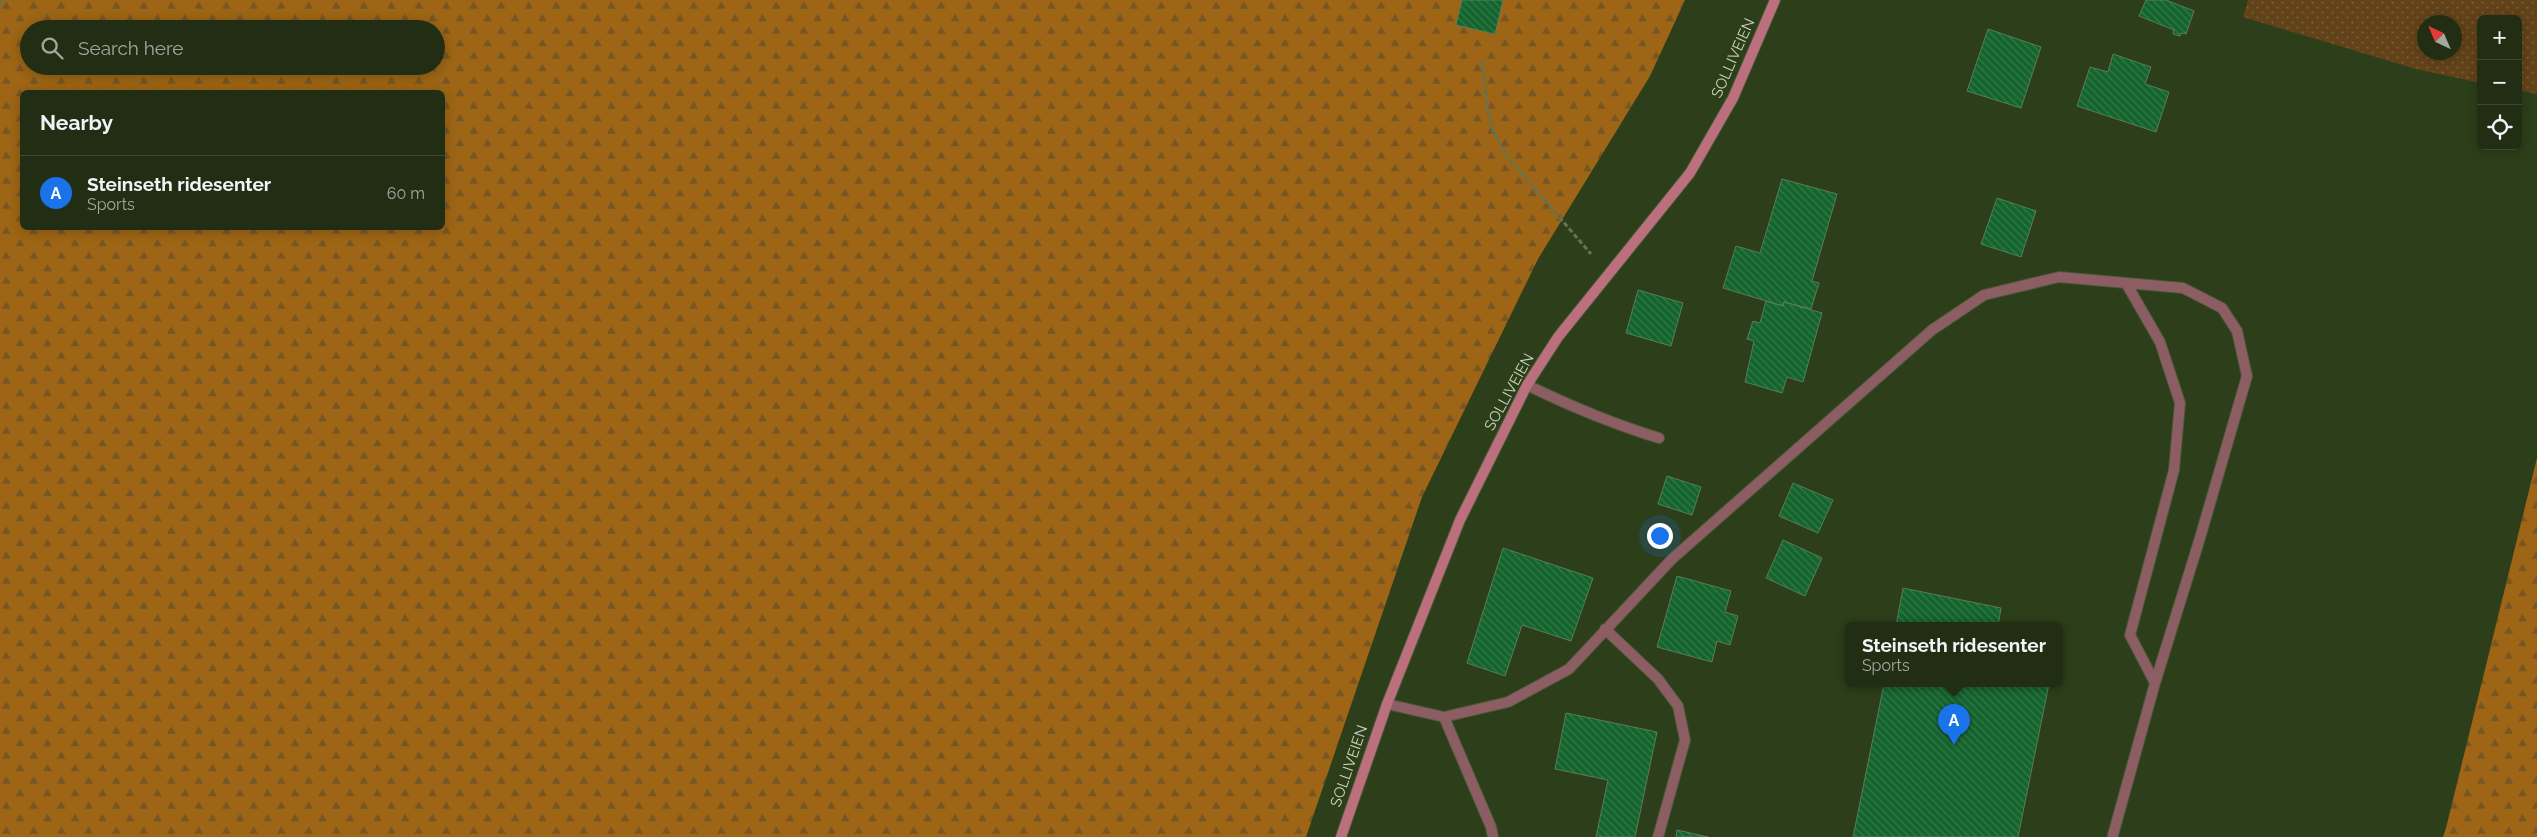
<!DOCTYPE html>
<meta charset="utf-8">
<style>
:root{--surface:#222e14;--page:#2a361d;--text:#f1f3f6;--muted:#a2a8a0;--line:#3f4a34;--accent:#1a73e8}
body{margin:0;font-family:Raleway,sans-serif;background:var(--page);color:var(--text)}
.controls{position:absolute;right:15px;top:15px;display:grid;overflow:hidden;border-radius:8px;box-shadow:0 2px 12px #0003}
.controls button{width:45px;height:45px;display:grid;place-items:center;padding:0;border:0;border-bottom:1px solid var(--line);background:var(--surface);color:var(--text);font:25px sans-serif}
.compass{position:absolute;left:2417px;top:15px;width:45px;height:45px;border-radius:50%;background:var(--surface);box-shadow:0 2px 12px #0003;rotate:316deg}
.you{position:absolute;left:1659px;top:535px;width:18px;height:18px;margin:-12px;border:4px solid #fff;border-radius:50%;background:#1a73e8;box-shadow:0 0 0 8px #1a73e833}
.badge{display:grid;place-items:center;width:32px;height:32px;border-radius:50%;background:var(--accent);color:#fff;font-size:16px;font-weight:700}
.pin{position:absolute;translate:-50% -41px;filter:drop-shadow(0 1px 2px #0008)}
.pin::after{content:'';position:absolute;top:26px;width:18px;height:15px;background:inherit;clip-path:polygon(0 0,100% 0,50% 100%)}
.popup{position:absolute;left:1845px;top:622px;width:218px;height:65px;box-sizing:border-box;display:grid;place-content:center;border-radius:8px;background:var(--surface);filter:drop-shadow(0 1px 4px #0005);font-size:16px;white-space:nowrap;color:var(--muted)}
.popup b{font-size:19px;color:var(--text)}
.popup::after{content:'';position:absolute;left:50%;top:100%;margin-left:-10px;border:10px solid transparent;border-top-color:var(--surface)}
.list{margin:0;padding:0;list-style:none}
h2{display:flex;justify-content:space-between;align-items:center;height:65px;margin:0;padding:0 20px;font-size:21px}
h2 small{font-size:16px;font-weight:400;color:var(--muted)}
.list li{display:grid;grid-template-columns:32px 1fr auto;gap:15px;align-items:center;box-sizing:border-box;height:75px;padding:0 20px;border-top:1px solid var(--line)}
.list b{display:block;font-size:19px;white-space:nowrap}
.list p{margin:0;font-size:16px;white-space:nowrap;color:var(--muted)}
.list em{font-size:16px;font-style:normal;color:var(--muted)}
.icon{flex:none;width:28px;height:28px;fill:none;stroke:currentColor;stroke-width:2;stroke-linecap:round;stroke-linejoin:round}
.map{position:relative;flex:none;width:2537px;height:837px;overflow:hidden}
.search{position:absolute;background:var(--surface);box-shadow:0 2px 12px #0003;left:20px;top:20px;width:425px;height:55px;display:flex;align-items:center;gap:12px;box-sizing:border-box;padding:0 18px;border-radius:28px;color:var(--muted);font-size:19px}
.panel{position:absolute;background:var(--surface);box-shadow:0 2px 12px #0003;left:20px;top:90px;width:425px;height:140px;border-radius:8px}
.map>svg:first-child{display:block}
.grass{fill:url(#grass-dots);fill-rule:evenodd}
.forest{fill:url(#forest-firs);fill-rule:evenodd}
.building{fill:url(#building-back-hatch);stroke:#587c5f}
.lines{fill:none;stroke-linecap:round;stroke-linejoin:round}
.lane-casing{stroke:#495938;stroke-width:12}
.secondary-casing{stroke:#495938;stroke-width:12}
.path{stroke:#647354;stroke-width:3;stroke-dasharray:5 2.5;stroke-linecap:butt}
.lane{stroke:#8d5d64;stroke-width:10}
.secondary{stroke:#bc707d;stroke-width:10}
.labels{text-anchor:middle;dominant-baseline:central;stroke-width:4;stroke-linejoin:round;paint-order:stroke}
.street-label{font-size:15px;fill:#cbd6c1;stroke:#2d3e1a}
</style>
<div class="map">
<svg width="2537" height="837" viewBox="0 0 2537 837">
<defs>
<pattern id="grass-dots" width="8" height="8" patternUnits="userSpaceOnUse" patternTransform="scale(1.25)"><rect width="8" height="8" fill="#624219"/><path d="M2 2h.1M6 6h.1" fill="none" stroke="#775d39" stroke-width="1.8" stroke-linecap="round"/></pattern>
<pattern id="forest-firs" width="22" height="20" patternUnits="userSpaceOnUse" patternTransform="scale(1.25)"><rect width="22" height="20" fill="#9d6515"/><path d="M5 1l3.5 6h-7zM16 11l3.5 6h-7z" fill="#775624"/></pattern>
<pattern id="building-back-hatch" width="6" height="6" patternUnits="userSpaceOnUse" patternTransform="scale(1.25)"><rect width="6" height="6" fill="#14642e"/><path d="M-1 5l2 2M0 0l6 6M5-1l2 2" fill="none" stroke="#35794a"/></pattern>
</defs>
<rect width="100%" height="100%" fill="#2d3e1a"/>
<path class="grass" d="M2248,0H2537V94L2518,90V19H2481V83L2416,69L2243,17ZM2424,22H2454V52H2424Z"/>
<path class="forest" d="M0,0H1685L1650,76L1538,259L1422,497L1306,837H0ZM29,29H436V66H29ZM22,92H442V228H22Z
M2537,458V837H2443L2446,828Z"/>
<path class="building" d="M1462,0H1503L1495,34L1456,25Z
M2146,0H2166L2194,11L2186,34L2181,33L2180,36L2173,34L2174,30L2139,16Z
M1988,29L2041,47L2021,108L1967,91Z
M2113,54L2151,67L2145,84L2169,92L2156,132L2077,106L2090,67L2108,72Z
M1782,179L1837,194L1812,281L1819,283L1811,309L1784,302L1783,306L1723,288L1736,246L1760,253Z
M1997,198L2036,211L2021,257L1981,244Z
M1638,290L1683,303L1671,346L1626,333Z
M1766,301L1783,306L1784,302L1822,313L1803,382L1787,377L1782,393L1745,382L1754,341L1747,339L1753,321L1760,323Z
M1667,476L1701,487L1692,515L1658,504Z
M1793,483L1833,500L1818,533L1779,516Z
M1783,540L1822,558L1805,596L1766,578Z
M1503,548L1593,578L1571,641L1522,625L1505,676L1467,663Z
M1677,576L1731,591L1725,612L1738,616L1730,645L1717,641L1712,662L1657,647Z
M1903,588L2001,608L1998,626H1896Z
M1884,684H2049L2018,837H1853Z
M1566,713L1657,732L1635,837H1596L1608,780L1555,769Z
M1677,830L1708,837H1676Z"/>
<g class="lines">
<defs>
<path id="lane" d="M2126,283L2160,342L2180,403L2174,470L2130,635L2155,683
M1527,385C1570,406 1613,424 1659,438
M1605,629L1658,679L1678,706L1685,740L1658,837
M1387,704L1444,717L1508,702L1569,669L1672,559L1932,330L1984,295L2059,277L2183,288L2222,308L2237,331L2247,376L2200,538L2155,683L2113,835
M1444,717L1491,827L1493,837"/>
<path id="secondary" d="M1341,837L1387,704L1460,520L1527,385L1558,337L1690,173L1733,98L1775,0"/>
</defs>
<use href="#lane" class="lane-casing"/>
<use href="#secondary" class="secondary-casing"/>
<path class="path" d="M0,6L2,0
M1482,61L1487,107L1494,133L1509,159L1591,254"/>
<use href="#lane" class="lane"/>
<use href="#secondary" class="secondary"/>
</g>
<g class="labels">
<g class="street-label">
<text transform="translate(1733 58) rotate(-66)">SOLLIVEIEN</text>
<text transform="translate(1509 392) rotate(-61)">SOLLIVEIEN</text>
<text transform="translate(1349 766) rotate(-71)">SOLLIVEIEN</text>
</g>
</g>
</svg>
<div class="controls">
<button>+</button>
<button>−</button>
<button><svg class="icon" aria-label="locate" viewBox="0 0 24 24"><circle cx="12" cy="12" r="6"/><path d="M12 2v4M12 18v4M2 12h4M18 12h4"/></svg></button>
</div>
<svg class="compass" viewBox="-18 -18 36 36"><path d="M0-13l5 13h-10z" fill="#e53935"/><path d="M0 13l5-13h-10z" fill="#a2a8a0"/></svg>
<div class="you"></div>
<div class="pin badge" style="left:1954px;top:745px">A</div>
<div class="popup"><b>Steinseth ridesenter</b>Sports</div>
<div class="search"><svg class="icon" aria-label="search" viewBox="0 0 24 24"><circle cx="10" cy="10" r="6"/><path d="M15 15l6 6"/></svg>Search here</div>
<section class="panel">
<h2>Nearby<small></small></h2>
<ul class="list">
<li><span class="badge">A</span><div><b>Steinseth ridesenter</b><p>Sports</p></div><em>60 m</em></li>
</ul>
</section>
</div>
